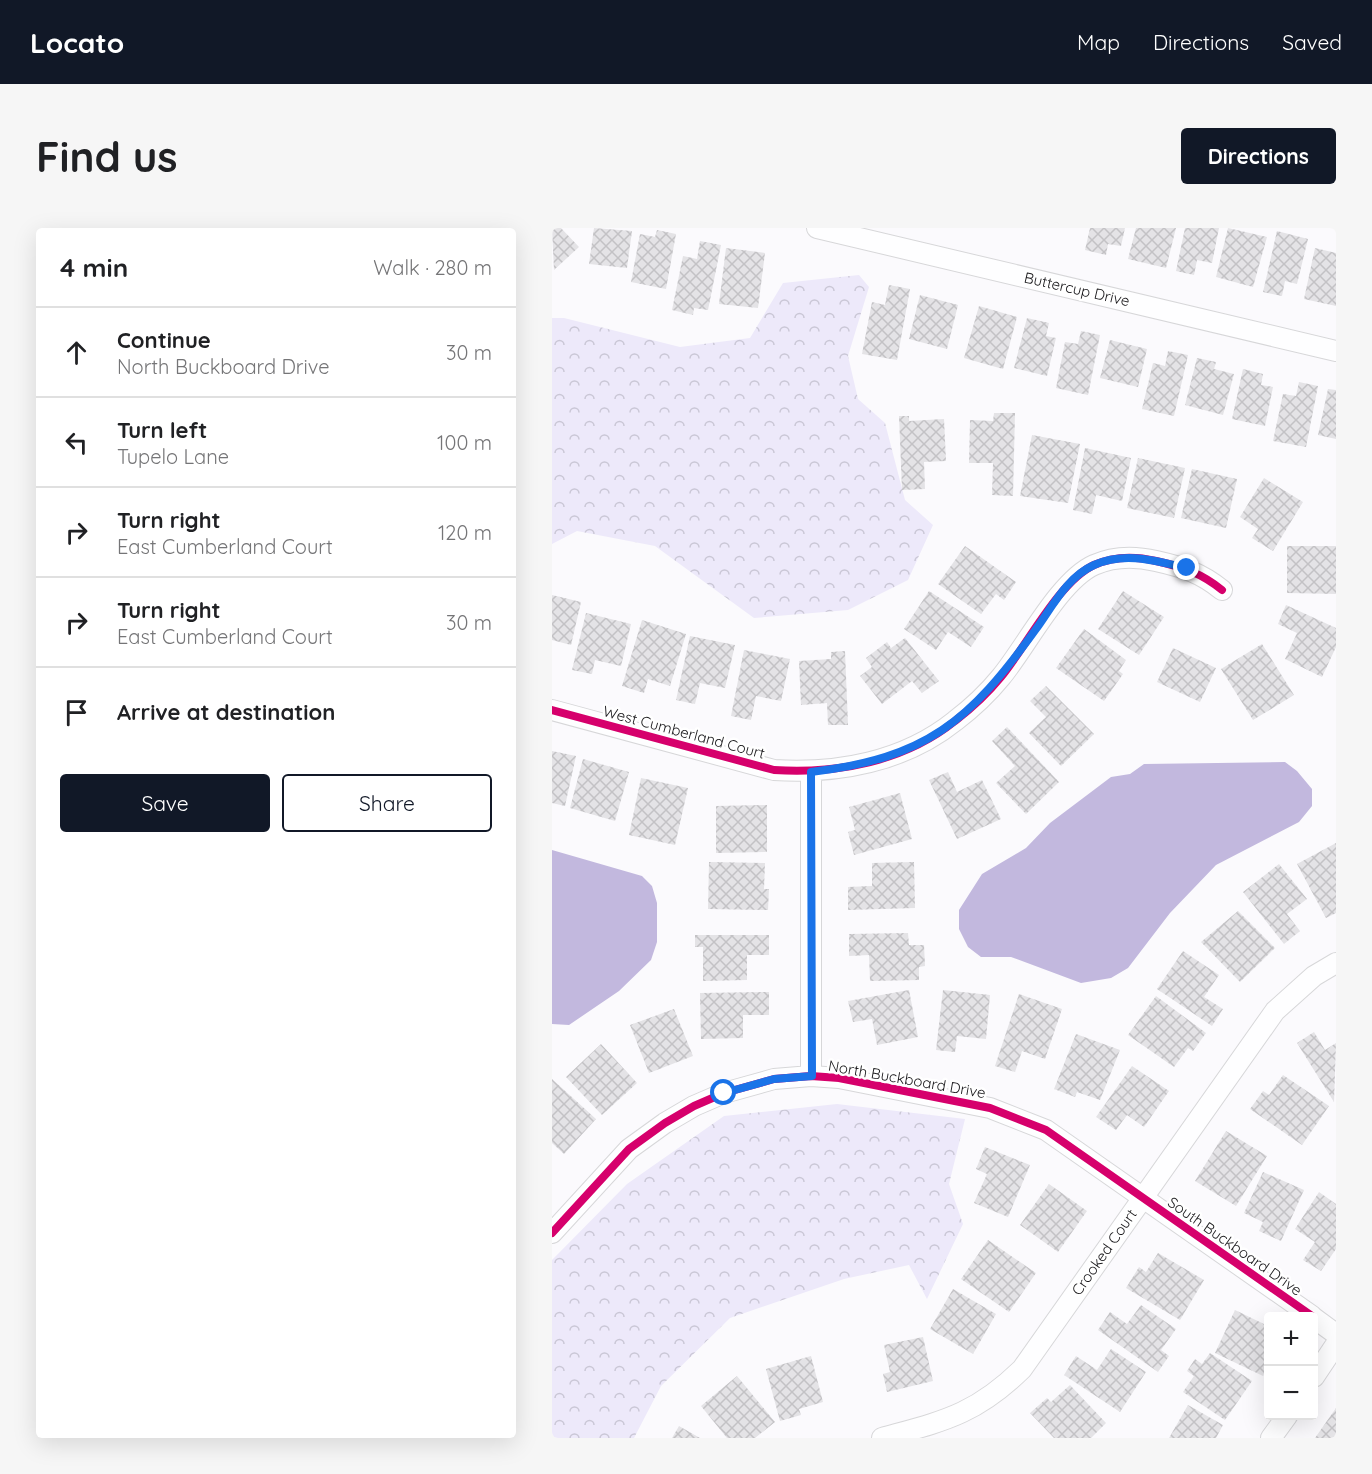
<!DOCTYPE html>
<meta charset="utf-8">
<style>
:root{--surface:#fff;--page:#f6f6f6;--text:#202124;--muted:#757577;--line:#e0e0e0;--accent:#111827}
body{margin:0;font-family:Quicksand,sans-serif;background:var(--page);color:var(--text)}
.controls{position:absolute;right:18px;bottom:18px;display:grid;overflow:hidden;border-radius:6px;box-shadow:0 6px 24px #0002}
.controls button{width:54px;height:54px;display:grid;place-items:center;padding:0;border:0;border-bottom:2px solid var(--line);background:var(--surface);color:var(--text);font:30px sans-serif}
.stop{position:absolute;width:18px;height:18px;margin:-14px;border:4px solid #1a73e8;border-radius:50%;background:#fff}
.stop.end{background:#1a73e8;border-color:#fff;box-shadow:0 2px 6px #0008}
.list{margin:0;padding:0;list-style:none}
h2{display:flex;justify-content:space-between;align-items:center;height:78px;margin:0;padding:0 24px;font-size:26px}
h2 small{font-size:20px;font-weight:400;color:var(--muted)}
.list li{display:grid;grid-template-columns:39px 1fr auto;gap:18px;align-items:center;box-sizing:border-box;height:90px;padding:0 24px;border-top:2px solid var(--line)}
.list b{display:block;font-size:22px;white-space:nowrap}
.list p{margin:0;font-size:20px;white-space:nowrap;color:var(--muted)}
.list em{font-size:20px;font-style:normal;color:var(--muted)}
.actions{display:flex;gap:12px;padding:18px 24px}
.actions a{flex:1;padding:14px 0;border:2px solid var(--accent);border-radius:6px;text-align:center;font-size:21px;color:var(--accent)}
.actions .main{background:var(--accent);color:#fff}
.icon{flex:none;width:33px;height:33px;fill:none;stroke:currentColor;stroke-width:2;stroke-linecap:round;stroke-linejoin:round}
.map{position:relative;flex:none;width:784px;height:1210px;overflow:hidden;border-radius:6px}
header{display:flex;align-items:center;gap:36px;box-sizing:border-box;height:84px;padding:0 30px;background:var(--accent);color:#fff}
header strong{font-size:28px}
nav{display:flex;gap:33px;margin-inline-start:auto;font-size:21px}
.intro{display:flex;align-items:center;justify-content:space-between;box-sizing:border-box;height:144px;padding:0 36px}
h1{margin:0;font-size:42px}
.button{padding:15px 27px;border-radius:6px;background:var(--accent);color:#fff;font-size:21px;font-weight:700}
main{display:flex;gap:36px;padding:0 36px}
aside{flex:1;background:var(--surface);border-radius:6px;box-shadow:0 6px 24px #0002}
.map>svg:first-child{display:block}
.forest{fill:url(#forest-crowns)}
.water{fill:#c2b8de}
.building{fill:url(#building-cross-hatch)}
.lines{fill:none;stroke-linecap:round;stroke-linejoin:round}
.minor-casing{stroke:#d7d7d9;stroke-width:22}
.minor{stroke:#fefeff;stroke-width:20}
.cycleway-casing{stroke:#fff;stroke-width:11}
.cycleway{stroke:#d6006c;stroke-width:8}
.route{stroke:#1a73e8;stroke-width:8}
.labels{text-anchor:middle;dominant-baseline:central;stroke-width:5;stroke-linejoin:round;paint-order:stroke}
.street-label{font-size:15px;fill:#171619;stroke:#fff}
</style>
<header>
<strong>Locato</strong>
<nav><a>Map</a><a>Directions</a><a>Saved</a></nav>
</header>
<div class="intro"><h1>Find us</h1><a class="button">Directions</a></div>
<main>
<aside>
<h2>4 min<small>Walk · 280 m</small></h2>
<ul class="list">
<li><svg class="icon" aria-label="ahead" viewBox="0 0 24 24"><path d="M12 20V5M6 11l6-6 6 6"/></svg><div><b>Continue</b><p>North Buckboard Drive</p></div><em>30 m</em></li>
<li><svg class="icon" aria-label="left" viewBox="0 0 24 24"><path d="M17 20v-9H6M10 6l-5 5 5 5"/></svg><div><b>Turn left</b><p>Tupelo Lane</p></div><em>100 m</em></li>
<li><svg class="icon" aria-label="right" viewBox="0 0 24 24"><path d="M7 20v-9h11M14 6l5 5-5 5"/></svg><div><b>Turn right</b><p>East Cumberland Court</p></div><em>120 m</em></li>
<li><svg class="icon" aria-label="right" viewBox="0 0 24 24"><path d="M7 20v-9h11M14 6l5 5-5 5"/></svg><div><b>Turn right</b><p>East Cumberland Court</p></div><em>30 m</em></li>
<li><svg class="icon" aria-label="arrive" viewBox="0 0 24 24"><path d="M6 21V4h12l-3 4 3 4H6"/></svg><div><b>Arrive at destination</b></div></li>
</ul>
<div class="actions"><a class="main">Save</a><a>Share</a></div>
</aside>
<div class="map">
<svg width="784" height="1210" viewBox="0 0 784 1210">
<defs>
<pattern id="forest-crowns" width="20" height="18" patternUnits="userSpaceOnUse" patternTransform="scale(1.5)"><rect width="20" height="18" fill="#ede9fa"/><path d="M2 6a3 3 0 1 1 6 0M12 15a3 3 0 1 1 6 0" fill="none" stroke="#cac7d6"/></pattern>
<pattern id="building-cross-hatch" width="8" height="8" patternUnits="userSpaceOnUse" patternTransform="scale(1.5)"><rect width="8" height="8" fill="#e4e3e6"/><path d="M0 0l8 8M0 8l8-8" fill="none" stroke="#c3c2c5"/></pattern>
</defs>
<rect width="100%" height="100%" fill="#fbfafd"/>
<path class="forest" d="M307,47L317,59L296,128L306,171L333,195L353,272L381,297L356,352L296,382L202,390L103,318L25,303L0,316V90H12L128,119L198,110L231,55Z
M285,876L413,891L397,956L411,996L375,1071L357,1037L292,1051L178,1090L109,1158L82,1210H0V1032L75,956L172,888Z"/>
<path class="water" d="M733,534L745,543L760,561V578L747,594L664,637L618,685L576,740L559,750L529,755L459,729H429L416,719L407,701V682L430,646L474,620L498,595L559,549L578,546L592,536Z
M0,622L90,648L100,658L105,675V714L99,732L67,763L17,797L0,796Z"/>
<path class="building" d="M0,0H9L27,19L2,42Z
M42,0L80,3L75,40L37,36Z
M538,0H573L569,18L556,16L554,27L533,22Z
M584,0H624L614,40L576,31Z
M633,0H667L660,35L645,32L642,47L624,43Z
M676,0L715,9L701,59L664,49Z
M105,2L124,6L114,61L79,54L88,6L103,9Z
M725,3L756,11L745,56L733,53L730,68L711,64Z
M148,13L169,17L156,82L142,80L141,87L120,82L131,28L145,31Z
M174,20L213,25L206,80L167,76Z
M763,20L784,25V78L752,71Z
M337,57L358,61L345,132L310,126L320,74L333,77Z
M368,67L406,77L395,121L357,111Z
M427,78L465,89L451,141L412,130Z
M475,90L497,95L494,108L504,110L495,148L462,140Z
M529,103L548,107L536,167L504,160L513,114L526,116Z
M558,112L595,121L586,159L548,150Z
M616,123L636,127L622,188L590,181L601,135L613,138Z
M645,130L664,134L662,141L682,146L671,187L633,177Z
M691,141L711,146L709,157L721,159L713,198L680,191Z
M747,154L766,158L754,219L721,213L731,166L744,168Z
M776,161L784,162V211L766,207Z
M442,185H463L461,268L440,267L441,235H417L418,192L441,193Z
M347,188H357V193L392,191L394,233L372,234L373,261L350,262Z
M480,207L528,216L516,275L468,268Z
M533,220L579,230L570,273L544,267L540,286L521,282Z
M586,230L633,240L622,290L575,280Z
M640,241L685,251L674,300L629,290Z
M712,250L751,274L721,323L700,310L706,301L688,289Z
M413,318L464,354L452,372L444,366L429,386L386,356Z
M735,318H784V366L735,365Z
M377,363L432,399L419,419L396,404L384,422L352,401Z
M571,363L612,389L587,427L546,401Z
M0,367L29,374L19,417L0,412Z
M734,377L784,400V419L770,449L733,431L745,405L726,396Z
M34,385L79,396L69,438L43,432L40,446L20,442Z
M90,392L134,406L118,458L96,451L92,465L70,458Z
M532,401L574,432L567,443L571,446L552,473L504,440Z
M138,408L183,417L173,460L148,455L143,476L124,472Z
M353,410L387,453L370,465L360,453L330,476L308,448L320,439L314,430L335,414L339,420Z
M710,416L742,467L701,492L669,441Z
M621,420L664,440L648,474L605,454Z
M192,422L238,431L229,473L204,468L199,492L179,488Z
M293,423L296,497H276L275,475L249,477L247,433L279,431V424Z
M494,458L542,506L509,538L477,505L494,489L478,473Z
M455,499L507,554L474,586L444,555L463,538L440,513Z
M0,523L24,528L13,578L0,575Z
M31,531L77,544L63,593L18,580Z
M396,544L405,564L430,552L449,591L405,611L377,552Z
M89,550L136,560L123,617L77,607Z
M348,565L360,611L302,627L296,604L303,602L297,579Z
M215,577V624L164,625V578Z
M784,615V685L774,690L745,636Z
M157,634L213,635L212,661H217L216,682L156,681Z
M362,634L363,680L296,682V659L320,658V635Z
M727,636L755,671L735,686L748,703L732,716L691,664Z
M686,683L723,720L688,754L649,714Z
M356,705L357,717H372L373,738L367,739V752L318,753L317,727L297,728V706Z
M143,707H217V727H195V752L151,753V719H143Z
M631,723L667,747L652,769L671,781L660,798L605,761Z
M357,762L366,809L325,817L320,791L301,794L296,773Z
M391,762L438,767L434,811L405,808L403,824L384,822Z
M217,764V787H191V810L149,811L148,765Z
M467,766L510,781L493,831L470,823L463,844L443,838Z
M604,768L654,805L641,823L636,820L622,839L576,807Z
M122,781L141,828L97,845L78,797Z
M762,804L773,822L784,815L782,874L745,815Z
M524,806L568,822L548,872L525,864L523,869L502,861Z
M49,816L85,855L50,887L14,849Z
M580,838L617,863L592,899L575,887L564,902L544,889Z
M731,847L777,878L750,917L698,881L711,863L717,867Z
M0,851L44,891L12,926L0,915Z
M674,903L715,928L684,978L643,953Z
M433,919L478,937L456,989L422,975L435,946L424,941Z
M711,944L752,962L729,1013L707,1003L711,994L692,985Z
M497,956L535,983L506,1024L468,997Z
M767,964L784,976V1021L769,1043L751,1032L763,1014L743,1001Z
M436,1012L484,1045L457,1084L409,1051Z
M606,1025L652,1052L628,1092L574,1060L587,1039L594,1044Z
M401,1061L444,1086L421,1126L378,1101Z
M589,1077L624,1101L609,1122L617,1128L606,1144L546,1102L558,1084L575,1096Z
M683,1082L716,1098V1137L711,1148L663,1125Z
M371,1109L381,1153L335,1164L331,1146L338,1144L332,1117Z
M559,1121L594,1144L568,1184L512,1147L524,1128L545,1142Z
M658,1125L700,1153L673,1192L631,1164L642,1148L635,1143L643,1131L650,1136Z
M259,1128L271,1174L247,1181L249,1187L228,1193L214,1141Z
M185,1148L223,1194L203,1210H175L149,1178Z
M518,1157L554,1195L539,1210H502L478,1185L495,1170L499,1174Z
M636,1177L671,1197L664,1210H617Z
M784,1180V1210H763Z
M127,1198L148,1210H120Z"/>
<g class="lines">
<defs>
<path id="minor" d="M265,0L784,123
M0,482L222,542C285,546 352,534 403,493C420,480 436,465 449,449C474,419 507,353 542,337C562,328 583,328 604,333C631,339 649,345 670,362
M259,544V848
M0,1005L77,921L113,895L142,878L172,865L222,851L259,848L287,850L438,880L494,902L760,1088
M762,1090L784,1106
M762,1149L784,1116
M330,1210C391,1193 423,1187 470,1141L723,783L762,748L784,735
M719,1210L735,1188"/>
</defs>
<use href="#minor" class="minor-casing"/>
<use href="#minor" class="minor"/>
<defs>
<path id="cycleway" d="M0,482L222,542C285,546 352,534 403,493C420,480 436,465 449,449C474,419 507,353 542,337C562,328 583,328 604,333C631,339 649,345 670,362
M0,1005L77,921L113,895L142,878L172,865L222,851L259,848L287,850L438,880L494,902L760,1088"/>
</defs>
<use href="#cycleway" class="cycleway-casing"/>
<use href="#cycleway" class="cycleway"/>
</g>
<g class="lines">
<path class="route" d="M172,865L222,851L260,848L259,544C375,530 417,494 484,401C500,379 515,349 542,337C573,323 604,333 635,340"/>
</g>
<g class="labels">
<g class="street-label">
<text transform="translate(525 61) rotate(13)">Buttercup Drive</text>
<text transform="translate(132 504) rotate(15)">West Cumberland Court</text>
<text transform="translate(355 851) rotate(10)">North Buckboard Drive</text>
<text transform="translate(683 1018) rotate(35)">South Buckboard Drive</text>
<text transform="translate(552 1024) rotate(-55)">Crooked Court</text>
</g>
</g>
</svg>
<div class="controls">
<button>+</button>
<button>−</button>
</div>
<div class="stop" style="left:172px;top:865px"></div>
<div class="stop end" style="left:635px;top:340px"></div>
</div>
</main>
